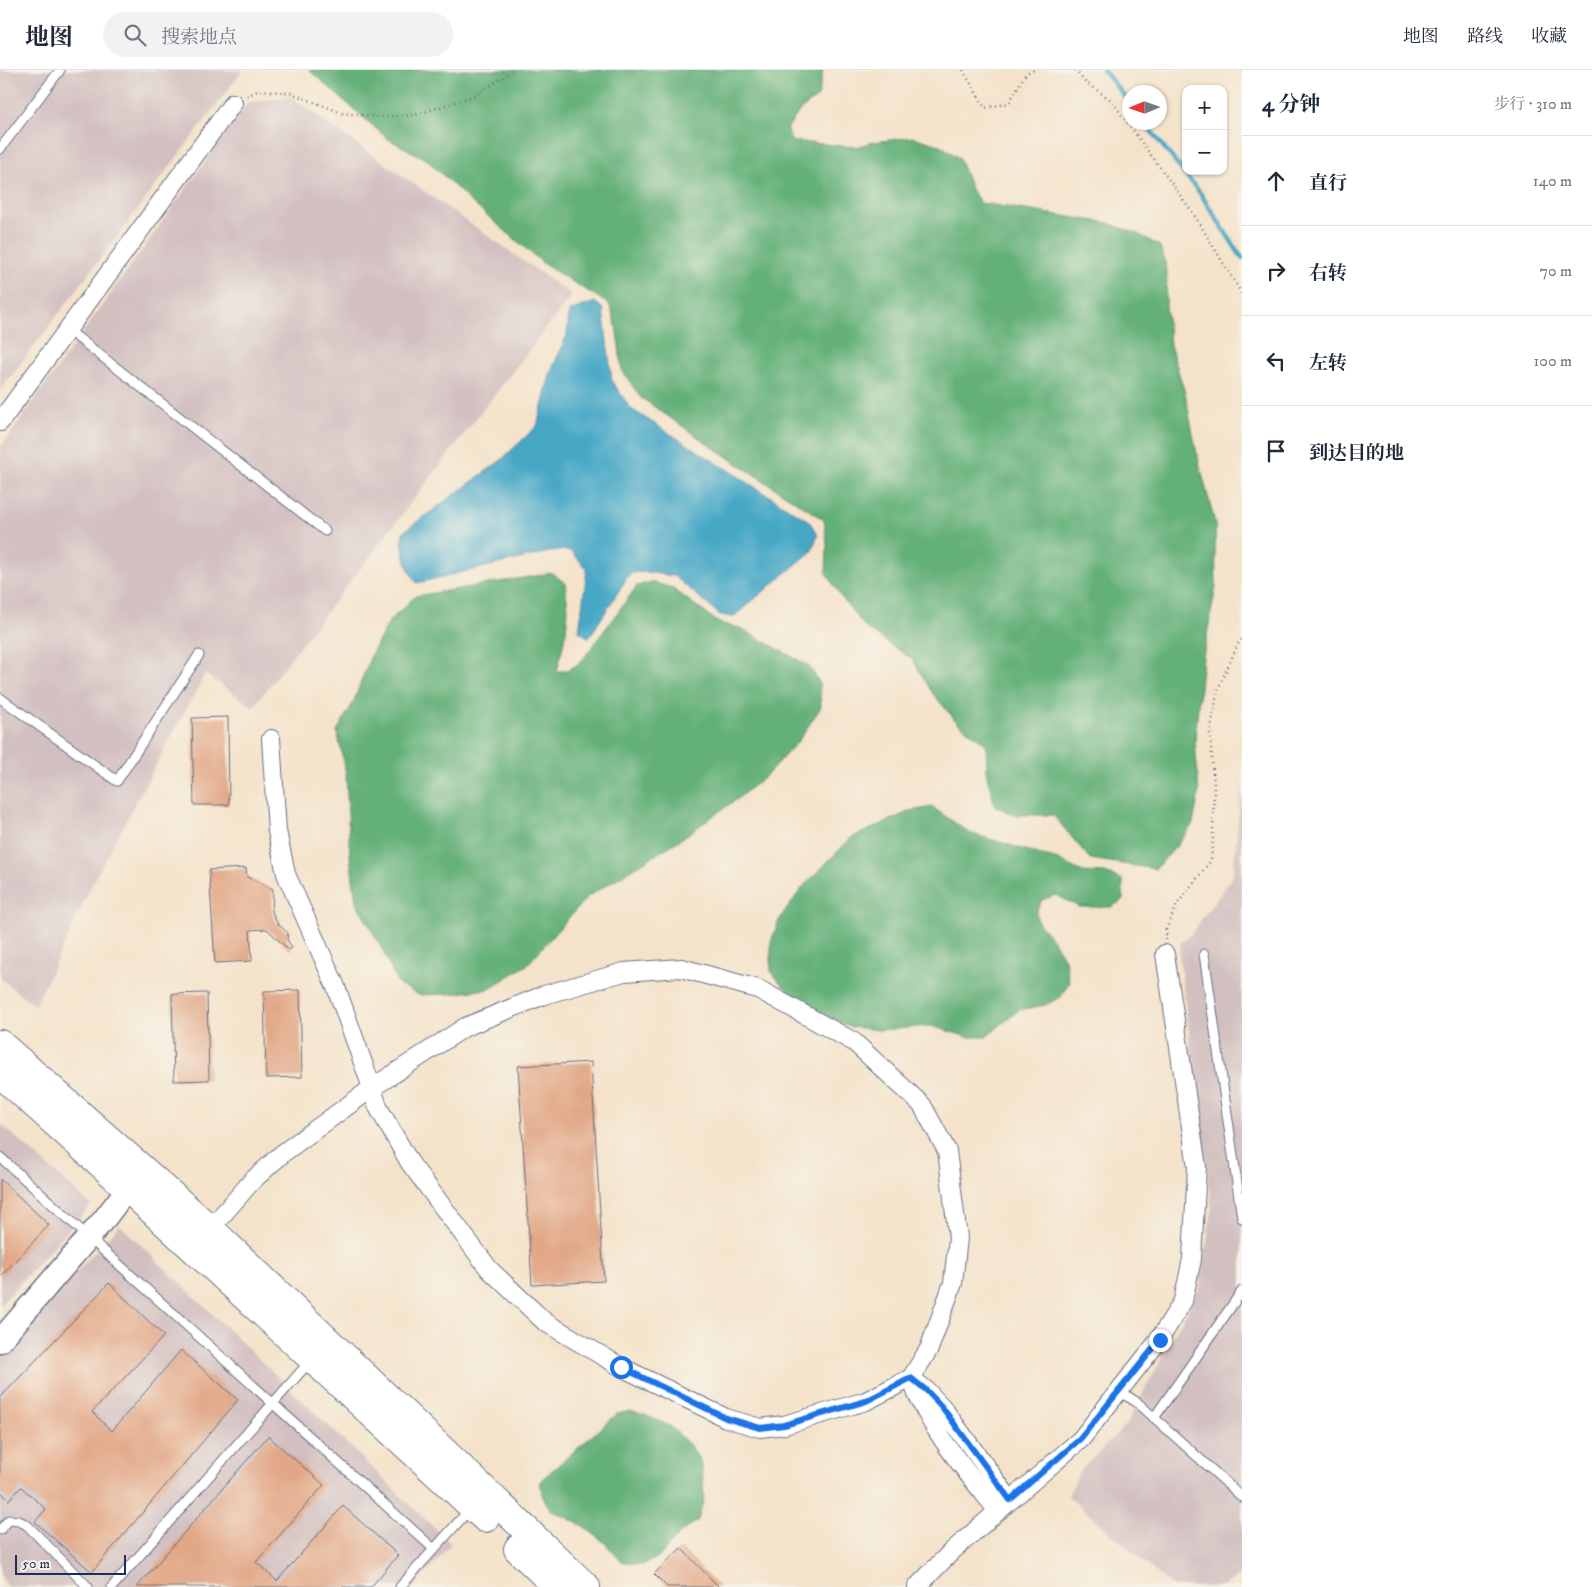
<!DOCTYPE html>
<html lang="zh">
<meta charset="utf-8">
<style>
:root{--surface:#fff;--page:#f2f2f3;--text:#1f2937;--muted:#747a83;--line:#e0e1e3}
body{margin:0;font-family:"IM FELL DW Pica","Noto Serif SC",serif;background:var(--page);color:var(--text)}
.controls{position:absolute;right:15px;top:15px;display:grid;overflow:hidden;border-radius:10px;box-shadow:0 1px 4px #0004}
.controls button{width:45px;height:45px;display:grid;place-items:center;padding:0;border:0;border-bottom:1px solid var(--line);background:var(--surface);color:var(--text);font:25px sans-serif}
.compass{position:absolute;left:1122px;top:15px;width:45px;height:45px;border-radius:50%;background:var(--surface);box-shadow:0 1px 4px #0004;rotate:268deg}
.scale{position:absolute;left:15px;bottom:12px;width:111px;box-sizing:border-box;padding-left:5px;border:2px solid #1b2f5e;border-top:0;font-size:14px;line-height:18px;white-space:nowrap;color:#1b2f5e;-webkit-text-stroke:4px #f7f3e8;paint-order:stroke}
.stop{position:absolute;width:15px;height:15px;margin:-11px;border:4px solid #1a73e8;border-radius:50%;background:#fff}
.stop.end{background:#1a73e8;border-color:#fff;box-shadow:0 1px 5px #0008}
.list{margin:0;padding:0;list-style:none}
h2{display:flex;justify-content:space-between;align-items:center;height:65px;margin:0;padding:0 20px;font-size:21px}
h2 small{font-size:16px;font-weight:400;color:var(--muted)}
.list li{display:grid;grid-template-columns:32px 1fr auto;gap:15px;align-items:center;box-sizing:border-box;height:90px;padding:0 20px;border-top:1px solid var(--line)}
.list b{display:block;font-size:19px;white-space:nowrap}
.list em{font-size:16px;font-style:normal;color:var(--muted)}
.icon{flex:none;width:28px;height:28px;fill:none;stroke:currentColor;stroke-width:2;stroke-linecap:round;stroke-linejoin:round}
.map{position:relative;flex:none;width:1242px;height:1517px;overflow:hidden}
header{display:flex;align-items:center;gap:30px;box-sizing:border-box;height:70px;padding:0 25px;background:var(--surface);border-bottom:1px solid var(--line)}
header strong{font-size:24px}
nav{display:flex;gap:28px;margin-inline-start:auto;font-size:18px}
.search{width:350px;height:45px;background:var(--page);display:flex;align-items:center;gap:12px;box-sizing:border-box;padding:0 18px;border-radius:28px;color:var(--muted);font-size:19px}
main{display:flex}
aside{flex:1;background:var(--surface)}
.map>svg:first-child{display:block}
.industrial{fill:#d2bfc0}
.forest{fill:#64b078;stroke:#40706b}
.water{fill:#46a8c6;stroke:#306c92}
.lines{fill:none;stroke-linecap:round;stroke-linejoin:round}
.stream{stroke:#46a8c6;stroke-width:4.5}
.building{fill:#e2a786}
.service-casing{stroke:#676e84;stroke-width:11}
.minor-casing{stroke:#676e84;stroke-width:20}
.tertiary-casing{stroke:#676e84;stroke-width:25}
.motorway-casing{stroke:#676e84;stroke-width:30}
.path{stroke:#676e84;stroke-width:2.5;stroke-dasharray:1 4;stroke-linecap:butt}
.service{stroke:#fff;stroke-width:9}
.minor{stroke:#fff;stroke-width:18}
.tertiary{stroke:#fff;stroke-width:22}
.motorway{stroke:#fff;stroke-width:28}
.route{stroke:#1a73e8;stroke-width:6}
</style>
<header>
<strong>地图</strong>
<div class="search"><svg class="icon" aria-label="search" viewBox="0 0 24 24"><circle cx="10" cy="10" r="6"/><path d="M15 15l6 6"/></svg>搜索地点</div>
<nav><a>地图</a><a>路线</a><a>收藏</a></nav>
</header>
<main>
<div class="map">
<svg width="1242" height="1517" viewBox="0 0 1242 1517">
<rect width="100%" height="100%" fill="#f7f3e8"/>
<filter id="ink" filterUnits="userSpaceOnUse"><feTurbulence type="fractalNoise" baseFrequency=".02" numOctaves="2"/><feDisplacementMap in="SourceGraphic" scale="10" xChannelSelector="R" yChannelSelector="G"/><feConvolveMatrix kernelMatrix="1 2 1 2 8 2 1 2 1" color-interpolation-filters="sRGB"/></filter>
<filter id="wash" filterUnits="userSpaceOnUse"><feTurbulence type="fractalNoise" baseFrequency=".0096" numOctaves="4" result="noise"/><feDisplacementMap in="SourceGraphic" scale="20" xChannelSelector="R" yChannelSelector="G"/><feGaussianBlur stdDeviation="1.12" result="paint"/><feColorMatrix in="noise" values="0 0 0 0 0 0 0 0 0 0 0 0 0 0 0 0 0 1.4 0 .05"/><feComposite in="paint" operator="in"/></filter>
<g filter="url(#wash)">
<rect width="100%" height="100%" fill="#f4e3ca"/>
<path class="industrial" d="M0,0H243L0,321Z
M290,27L572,225L253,637L205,604L95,808L35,936L0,908V378L248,32Z
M1242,708V1502L1224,1517H1173L1068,1426L1080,1401L1126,1355L1200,1217L1212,1139L1179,886L1181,872L1191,864L1233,806Z
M0,1053L91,1135L0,1235Z
M120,1155L451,1474L414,1517H7L0,1501V1284Z"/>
<path class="forest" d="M309,0H823L818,27L800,40L787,59L791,71L856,77L873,72L913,67L940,75L959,88L972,121L981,133L1108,153L1136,163L1160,176L1167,200L1166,238L1170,275L1185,323L1197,384L1215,453L1216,516L1203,587L1195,670L1199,722L1193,754L1175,778L1155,799L1090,789L1053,745H1014L995,736L987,706L986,674L957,652L933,624L913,590L866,558L839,524L826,502L827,474L824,450L718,381L640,327L622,300L616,255L609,234L545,195L469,130L426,89L388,69Z
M552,503L565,513L568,538L566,562L557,601H567L581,592L637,516L652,512L672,518L719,553L740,558L809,596L819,612L821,637L799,670L767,705L737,729L678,771L587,827L527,895L488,919L450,924L419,925L398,914L381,877L356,832L350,786L346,704L337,661L353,633L371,585L390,550L416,526Z
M932,737L970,763L1058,790L1082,802L1105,803L1123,810V830L1111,837H1080L1056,825L1042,830L1036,842L1038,852L1052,869L1065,889L1069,912L1061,927L1045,935L1019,940L986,967H968L931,956L879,960L851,957L806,937L782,915L771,901V872L779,850L802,818L851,768L910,741Z
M630,1341L645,1345L670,1356L690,1375L702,1394L704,1428L698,1450L679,1464L659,1487L642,1495L621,1491L604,1472L583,1456L550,1439L542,1425L540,1411L617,1344Z"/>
<path class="water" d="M595,232L603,239L612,311L631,339L809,451L818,465L811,482L733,547L720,545L674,506L645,502L630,503L589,568L579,561L587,499L571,481L558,480L417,513C406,499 401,480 403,462L500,391L537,356L550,304L567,265L569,241Z"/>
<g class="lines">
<path class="stream" d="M1103,0L1130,33
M1144,52L1200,123L1242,188"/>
</g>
<g id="blocks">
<path class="building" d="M228,647L229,735H194L192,648Z
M246,798L247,807L273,819L272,841L274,847L278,854L288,863L287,869L292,878L289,880L267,859L250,860L252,891L215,893L209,800Z
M300,920L302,1007L266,1008L264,921Z
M207,923L209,1010L174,1011L172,924Z
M591,992L604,1211L532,1215L518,996Z
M0,1109L49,1155L0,1207Z
M109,1213L164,1266L92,1342L112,1361L181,1280L238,1330L92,1502L35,1452L46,1439L21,1417L9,1430L0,1421V1328Z
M268,1366L324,1415L256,1492L277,1511L343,1436L398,1485L371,1517H137Z
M681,1478L719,1517H667L654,1504Z"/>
</g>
</g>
<g filter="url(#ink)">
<use href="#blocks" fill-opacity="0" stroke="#676e84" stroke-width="1"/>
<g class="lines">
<defs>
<path id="service" d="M0,79L60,0
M68,260L325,461
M0,628L117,711L199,585
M1204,884L1242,1148
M0,1087L434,1479
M1119,1321L1138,1333L1242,1427
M1154,1348L1242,1221
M0,1460L9,1450L19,1451L27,1455L88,1517
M112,1517L311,1290
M400,1517L470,1439"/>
<path id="minor" d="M0,352L233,33
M210,1159L252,1111L283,1083L372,1018L465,957L544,925L624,902L681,898L758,919L854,972L922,1035L947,1081L958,1168L953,1213L929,1279L911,1308L866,1331L784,1355L760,1358L726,1348L621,1297L545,1252L489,1199L410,1093L378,1037L372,1018L336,917L286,804L277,761L271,669
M911,1308C928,1358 965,1400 998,1441
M911,1308L926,1320L942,1337L1010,1430
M917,1517L951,1482L1081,1369L1159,1270L1183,1231L1192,1189L1197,1097L1165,884"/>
<path id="tertiary" d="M0,1271L106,1147L128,1118"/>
<path id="motorway" d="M0,974L210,1159L586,1517
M0,1003L128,1118L485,1448
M518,1479L557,1517"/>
</defs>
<use href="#service" class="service-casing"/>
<use href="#minor" class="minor-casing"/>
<use href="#tertiary" class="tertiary-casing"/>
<use href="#motorway" class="motorway-casing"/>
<path class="path" d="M963,0L985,38L1009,33L1026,3L1034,0
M1075,0L1085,12L1111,30L1193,143L1242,224
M247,26L259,20L291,23L342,43L380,47L415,45L474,26L514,0
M1166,870V859L1178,833L1211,790L1213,767L1214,716L1210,663L1218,619L1238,574L1242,569"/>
<use href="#service" class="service"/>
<use href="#minor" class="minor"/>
<use href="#tertiary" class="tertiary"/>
<use href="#motorway" class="motorway"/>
</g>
</g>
<g class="lines" filter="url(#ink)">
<path class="route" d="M621,1297L726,1348L760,1358L784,1355L866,1331L911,1308L926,1320L942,1337L1010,1430L1080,1369L1160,1270"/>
</g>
</svg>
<div class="controls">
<button>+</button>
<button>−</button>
</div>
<svg class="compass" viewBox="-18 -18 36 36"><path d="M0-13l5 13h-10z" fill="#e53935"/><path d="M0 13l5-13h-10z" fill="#747a83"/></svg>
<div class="scale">50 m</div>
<div class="stop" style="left:621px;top:1297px"></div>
<div class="stop end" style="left:1160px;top:1270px"></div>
</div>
<aside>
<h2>4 分钟<small>步行 · 310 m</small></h2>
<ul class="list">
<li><svg class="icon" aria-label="ahead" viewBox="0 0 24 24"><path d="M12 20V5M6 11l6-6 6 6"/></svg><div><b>直行</b></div><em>140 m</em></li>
<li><svg class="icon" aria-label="right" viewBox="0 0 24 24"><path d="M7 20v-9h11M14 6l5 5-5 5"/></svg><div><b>右转</b></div><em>70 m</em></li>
<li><svg class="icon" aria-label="left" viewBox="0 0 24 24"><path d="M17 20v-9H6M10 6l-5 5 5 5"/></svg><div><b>左转</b></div><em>100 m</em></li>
<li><svg class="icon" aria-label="arrive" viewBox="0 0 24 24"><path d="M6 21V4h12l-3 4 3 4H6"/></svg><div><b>到达目的地</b></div></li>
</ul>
</aside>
</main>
